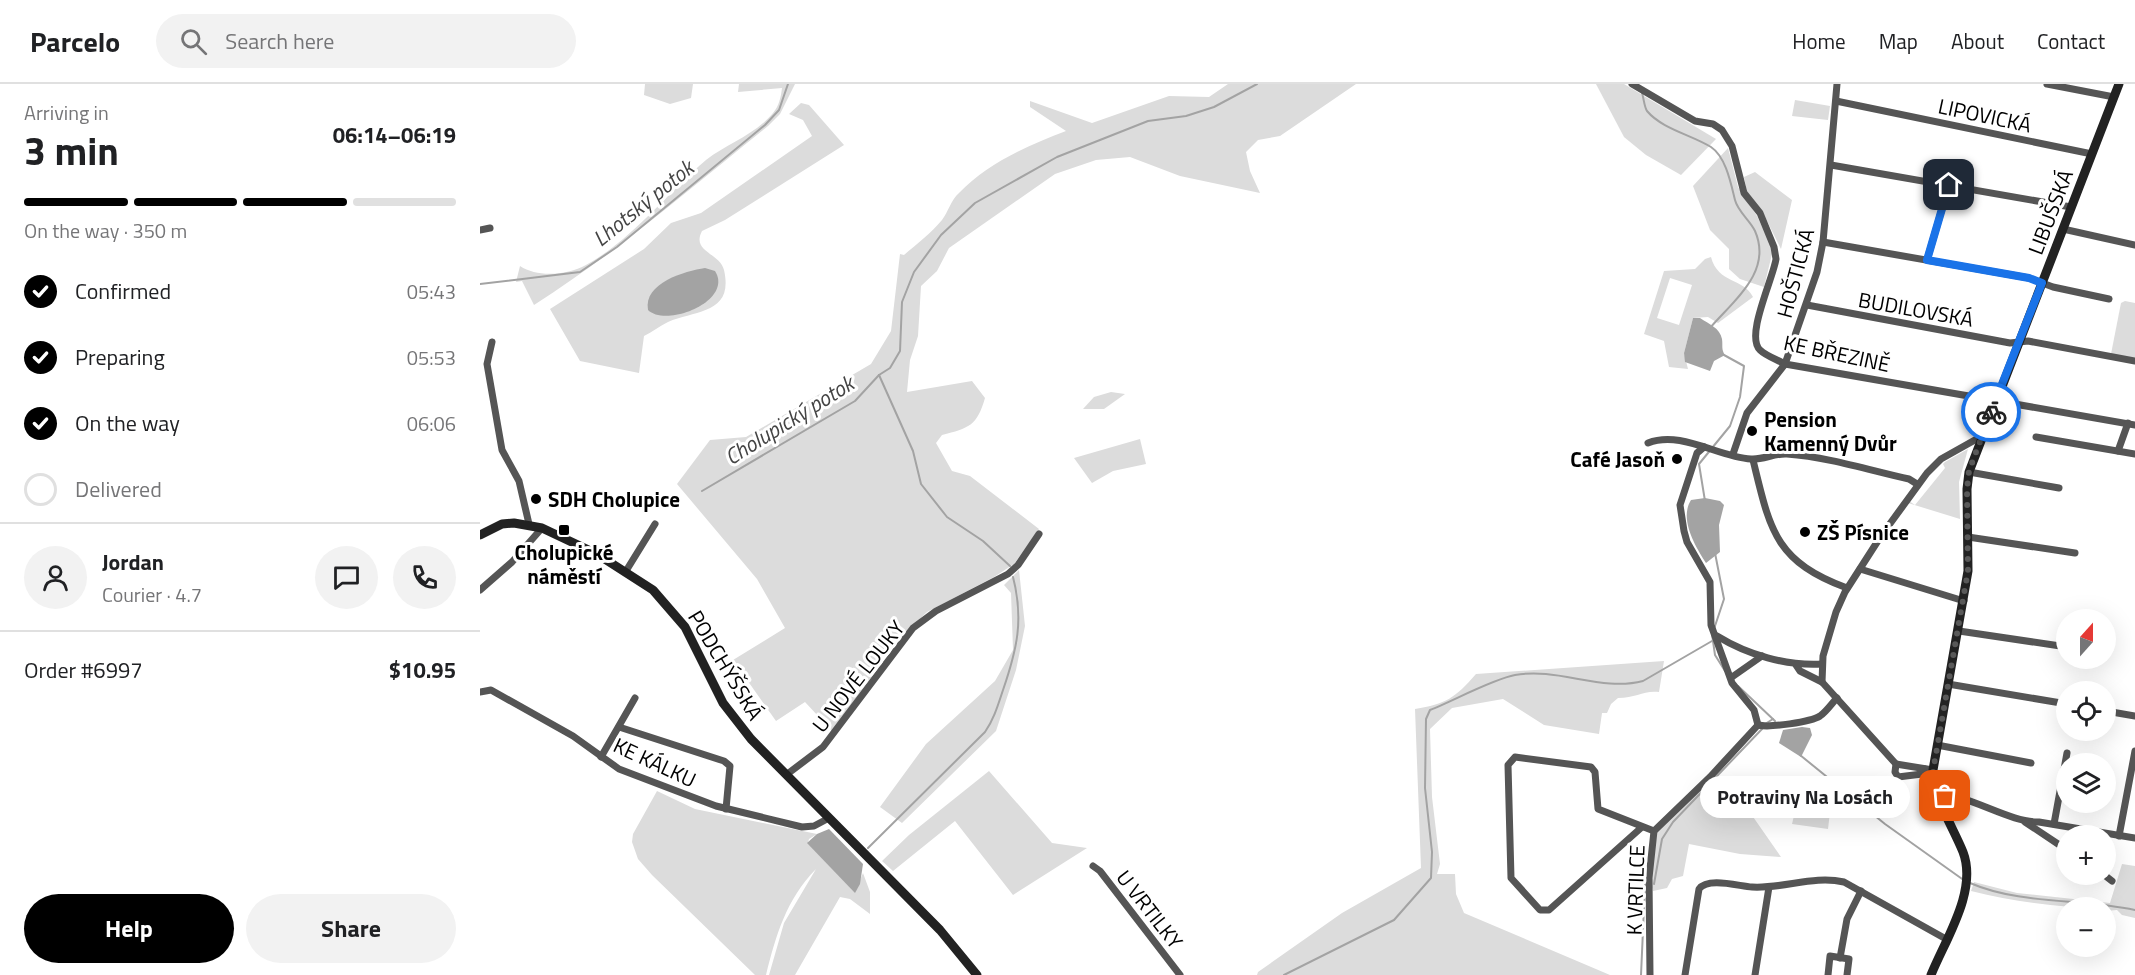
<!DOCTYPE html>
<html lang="en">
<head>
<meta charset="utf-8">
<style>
	body { margin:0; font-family:"Titillium Web",sans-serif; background:#f2f2f2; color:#202124; height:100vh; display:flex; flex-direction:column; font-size:22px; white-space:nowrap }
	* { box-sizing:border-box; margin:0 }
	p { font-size:20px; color:#757577 }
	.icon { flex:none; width:33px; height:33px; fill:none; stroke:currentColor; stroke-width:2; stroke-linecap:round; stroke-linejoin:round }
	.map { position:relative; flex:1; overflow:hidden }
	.side { display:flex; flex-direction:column; background:#fff; width:480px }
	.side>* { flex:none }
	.needle { width:39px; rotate:21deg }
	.fabs { position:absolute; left:1576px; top:525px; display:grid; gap:12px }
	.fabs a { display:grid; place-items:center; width:60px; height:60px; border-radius:50%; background:#fff; box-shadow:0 6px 24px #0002; font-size:30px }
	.pin { position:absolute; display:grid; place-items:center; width:51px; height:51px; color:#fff; margin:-26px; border-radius:12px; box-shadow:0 3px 9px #0006 }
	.courier { position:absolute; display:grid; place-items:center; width:60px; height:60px; margin:-30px; border:4px solid #1a73e8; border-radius:50%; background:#fff; color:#222; box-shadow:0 2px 8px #0007 }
	.bubble { position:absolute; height:42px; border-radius:21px; background:#fff; box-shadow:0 6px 24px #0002; font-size:20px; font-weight:700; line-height:42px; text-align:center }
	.head em { font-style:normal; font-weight:700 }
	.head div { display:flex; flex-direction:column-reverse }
	.head { display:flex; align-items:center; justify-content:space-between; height:102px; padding:0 24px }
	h1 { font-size:39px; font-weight:700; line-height:45px }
	.bar { display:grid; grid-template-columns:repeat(4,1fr); gap:9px 6px; align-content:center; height:72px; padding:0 24px }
	.bar i { height:8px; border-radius:4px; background:#e0e0e0 }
	.bar .current { background:#000 }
	.bar p { grid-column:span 4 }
	.line { display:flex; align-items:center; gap:15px; padding:0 24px; border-top:2px solid #e0e0e0 }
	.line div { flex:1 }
	.round { display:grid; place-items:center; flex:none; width:63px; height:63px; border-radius:32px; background:#f2f2f2 }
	ol { padding:0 24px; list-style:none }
	li { display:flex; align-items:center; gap:18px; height:66px }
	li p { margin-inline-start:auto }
	li .icon { padding:6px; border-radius:50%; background:#000; color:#fff; stroke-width:4 }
	li:last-child { color:#757577 }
	li i { width:33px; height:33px; border:3px solid #e0e0e0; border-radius:50% }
	.primary-button { display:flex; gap:12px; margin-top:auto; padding:12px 24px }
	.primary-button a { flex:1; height:69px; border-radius:36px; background:#000; color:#fff; font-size:24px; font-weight:700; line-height:69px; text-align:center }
	.primary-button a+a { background:#f2f2f2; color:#202124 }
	header { display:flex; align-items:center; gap:36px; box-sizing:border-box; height:84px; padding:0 30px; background:#fff; border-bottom:2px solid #e0e0e0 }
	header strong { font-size:28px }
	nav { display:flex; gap:33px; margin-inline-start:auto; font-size:21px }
	.search { width:420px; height:54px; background:#f2f2f2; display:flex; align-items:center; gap:15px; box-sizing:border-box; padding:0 21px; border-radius:33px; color:#757577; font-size:22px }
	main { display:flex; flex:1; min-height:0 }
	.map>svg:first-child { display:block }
	.green { fill:#dcdcdc; fill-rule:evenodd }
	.water { fill:#a3a3a3 }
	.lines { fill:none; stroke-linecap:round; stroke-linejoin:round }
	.stream { stroke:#a3a3a3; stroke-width:2 }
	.street { stroke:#555; stroke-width:7 }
	.secondary { stroke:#222; stroke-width:9 }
	.done { stroke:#595959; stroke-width:6; stroke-dasharray:0 10.8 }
	.route { stroke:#1a73e8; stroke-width:8 }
	.poi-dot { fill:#000; stroke:#fff; stroke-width:2 }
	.labels { text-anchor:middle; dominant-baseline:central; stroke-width:6; stroke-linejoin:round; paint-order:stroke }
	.street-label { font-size:21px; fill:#000; stroke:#fff }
	.poi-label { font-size:21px; font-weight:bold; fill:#000; stroke:#fff; text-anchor:start }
	.water-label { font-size:22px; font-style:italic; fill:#444; stroke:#fff }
</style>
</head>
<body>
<header>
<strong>Parcelo</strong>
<div class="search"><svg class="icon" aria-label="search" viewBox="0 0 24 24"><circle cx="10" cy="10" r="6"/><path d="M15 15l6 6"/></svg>Search here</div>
<nav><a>Home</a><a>Map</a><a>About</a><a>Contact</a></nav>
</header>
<main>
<section class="side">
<div class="head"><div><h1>3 min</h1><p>Arriving in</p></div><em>06:14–06:19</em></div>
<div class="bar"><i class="current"></i><i class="current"></i><i class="current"></i><i></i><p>On the way · 350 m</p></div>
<ol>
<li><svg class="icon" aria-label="check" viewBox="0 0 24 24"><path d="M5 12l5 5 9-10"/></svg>Confirmed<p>05:43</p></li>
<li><svg class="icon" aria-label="check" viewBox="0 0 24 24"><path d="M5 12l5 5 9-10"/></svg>Preparing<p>05:53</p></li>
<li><svg class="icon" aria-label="check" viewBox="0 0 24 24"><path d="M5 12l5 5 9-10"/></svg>On the way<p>06:06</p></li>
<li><i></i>Delivered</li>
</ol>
<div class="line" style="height:108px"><a class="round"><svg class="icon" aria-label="person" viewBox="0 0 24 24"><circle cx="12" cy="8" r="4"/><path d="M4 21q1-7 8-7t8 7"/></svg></a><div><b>Jordan</b><p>Courier · 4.7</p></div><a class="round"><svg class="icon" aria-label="chat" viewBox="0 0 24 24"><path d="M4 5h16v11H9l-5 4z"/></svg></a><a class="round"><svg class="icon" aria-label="phone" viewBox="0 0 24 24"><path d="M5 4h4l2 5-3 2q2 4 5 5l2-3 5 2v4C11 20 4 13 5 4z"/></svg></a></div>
<div class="line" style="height:78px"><div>Order #6997</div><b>$10.95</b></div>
<div class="primary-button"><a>Help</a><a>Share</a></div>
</section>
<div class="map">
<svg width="1655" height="891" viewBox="0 0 1655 891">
	<rect width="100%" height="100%" fill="#fff"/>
	<g class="green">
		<polygon points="165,0 213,0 211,14 190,20 164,11"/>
		<path d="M259,0H315L300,30L288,42C211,104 137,168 54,221L42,197L36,198L40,182C58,194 87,191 106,181C153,155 186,110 226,76C248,59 275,51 293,29C299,22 301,13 302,4L258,8Z"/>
		<path d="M748,0H876L800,52L778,56L766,68L770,87L780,109L700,92L650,73L616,76L575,90L469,164L457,187L441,202L438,252L430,276L427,308L492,297L505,314C497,342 489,344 462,351L456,359L472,387L490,392L559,445L534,480L514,493L447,528L400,573V581L352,647L325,618L296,637L253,576L305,544L277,495L197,400L230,356L266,353L391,280L411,247L420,170L424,171C437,160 451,149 462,136C468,128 471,116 479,109C508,79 549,61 586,47L550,23V17L612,39L689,12L729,13Z"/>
		<polygon points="1116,0 1144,0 1236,55 1201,91 1166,71 1144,53"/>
		<polygon points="1315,16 1350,22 1348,36 1312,32"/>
		<path d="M321,19L329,21L364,61L245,136L222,147C211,168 240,169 244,186C254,230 216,226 188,238C180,242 172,248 164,252L159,289L100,277L70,225L164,165L191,139L221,129L332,52L323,36L309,30Z"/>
		<polygon points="1248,64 1258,103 1277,132 1293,166 1284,203 1260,195 1249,185 1249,165 1230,146 1213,102"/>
		<polygon points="1275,88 1312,116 1301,165 1283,129 1267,108 1264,93"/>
		<path d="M1231,173C1238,200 1264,194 1273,213L1238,239L1228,233L1213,234L1204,269L1208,285L1189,283L1184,257L1164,250L1184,187L1215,185L1225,175ZM1190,194L1212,201L1199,241L1177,234Z"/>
		<polygon points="1645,217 1655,219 1655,274 1631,270 1641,219"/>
		<polygon points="631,308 645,310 624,325 603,325 614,313"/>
		<polygon points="660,355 666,380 633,387 612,399 594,374"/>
		<polygon points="1488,365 1479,398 1480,435 1428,419 1429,417 1435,421 1465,384 1463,380 1465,378"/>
		<polygon points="539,486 545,542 536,586 516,647 422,739 400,723 446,660 515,597 533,566 531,509 524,501"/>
		<path d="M1184,577L1179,608C1164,606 1156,614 1138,614L1131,620L1127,629H1122L1119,650L1064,641L1023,615L972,624L950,645L952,713L960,780L957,790H975L976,810L984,829L1130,891H777L778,888L862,829L941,784L935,625C966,620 975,614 996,590Z"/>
		<polygon points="509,687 572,759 607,764 533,811 475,737 413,787 402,777 429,751"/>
		<polygon points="1230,697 1235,704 1236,699 1262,717 1301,773 1260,770 1209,760 1203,792 1192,795 1187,804 1173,807 1170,796 1177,747"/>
		<path d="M177,707L215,725L337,750L329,755L328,759L375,808L383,789L390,808V830L370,815L360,813L315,891H289L304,839L336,785C306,816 296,851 286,891H275L172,791L158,775L152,758L153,750Z"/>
		<polygon points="1316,723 1350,728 1348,745 1312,740"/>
		<path d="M1642,780L1655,782V834L1642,831L1637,826L1626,827V824C1580,824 1536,818 1491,807L1494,798L1537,809L1630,819Z"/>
	</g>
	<g class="water">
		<path d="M225,184L235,187C254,217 186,244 168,226C163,199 205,187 225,184Z"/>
		<path d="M1213,234H1220C1229,240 1240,244 1242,255C1243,262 1241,265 1245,271L1234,277L1230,287L1205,278L1204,269Z"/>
		<path d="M1225,414L1240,417L1244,421L1239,441L1240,468L1226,479C1215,462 1199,435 1211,416Z"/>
		<polygon points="1322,643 1330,644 1332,651 1321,673 1299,659 1303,646"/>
		<polygon points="349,745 383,780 380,800 375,809 327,759 337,750"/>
	</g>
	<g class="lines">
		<g class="stream">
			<path d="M1162,9C1164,15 1164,22 1167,27C1182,45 1212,51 1231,63C1246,73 1251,100 1255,116C1258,128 1270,136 1275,147C1293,188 1253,217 1230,244"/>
			<polyline points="0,200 100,188 137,163 285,41 299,26 308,0"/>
			<polyline points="399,291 433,367 441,400 467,433 503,457 530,482"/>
			<polyline points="222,407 375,317 399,291 410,284 420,267 422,218 434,188 461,151 495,119 577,73 668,37 706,32 734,23 777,0"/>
			<polyline points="1225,417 1219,380 1250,342 1260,313 1264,282 1244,271"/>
			<polyline points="1234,545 1244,515 1235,469"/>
			<polyline points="1232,550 1235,571 1245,587"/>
			<polyline points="1258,602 1295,637"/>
			<polyline points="1285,640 1293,635"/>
			<polyline points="1320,671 1405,740 1485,797"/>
			<path d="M388,764L505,648C514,635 518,621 523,606C537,565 544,536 533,493"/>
			<path d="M1490,799C1541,821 1601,814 1655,826"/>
			<polyline points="1174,800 1182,755 1193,738 1282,645"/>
			<path d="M804,891L914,836L951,794L952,768L945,704L946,635L950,626C973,617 1013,595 1035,591C1078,583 1121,608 1163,597L1232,557"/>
			<polyline points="1161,891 1165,801"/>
		</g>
		<g class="street">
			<path d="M1152,0L1215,37L1233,40L1242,46L1252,62L1264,109L1280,129L1294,163L1296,175C1293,195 1265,252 1280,266C1286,272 1298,276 1305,280L1655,341"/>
			<polyline points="1567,0 1634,13"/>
			<polyline points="1356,17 1612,70"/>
			<polyline points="1351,81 1591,123"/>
			<polyline points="1583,145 1655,161"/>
			<polyline points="0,146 10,144"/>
			<polyline points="1343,158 1549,194 1573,203 1629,215"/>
			<polyline points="1447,176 1469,101"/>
			<polyline points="1327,221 1530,259 1548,257 1655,277"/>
			<polyline points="12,258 7,280 22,366 39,397 49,440"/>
			<polyline points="1556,353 1655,370"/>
			<path d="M1168,359C1201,346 1238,373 1271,375C1283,376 1295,369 1307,370C1348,373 1389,386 1429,395L1437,400"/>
			<polyline points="1224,363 1217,369 1200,421 1204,447 1207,458 1230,498 1231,541 1252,599 1274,626 1278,641"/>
			<polyline points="1638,367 1648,339"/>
			<polyline points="1253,370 1267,329 1305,280 1337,188 1343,158 1357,0"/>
			<path d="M1273,376C1290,445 1294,477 1367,504"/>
			<polyline points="1489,388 1579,404"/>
			<polyline points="1488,453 1595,469"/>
			<polyline points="1380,485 1484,517"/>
			<polyline points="146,487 175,440"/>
			<polyline points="0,506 32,478 62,444"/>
			<polyline points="1479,547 1587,563"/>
			<path d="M1237,552C1268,571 1306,582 1342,580"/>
			<polyline points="1316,581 1320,587 1342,598"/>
			<polyline points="1252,593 1282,572"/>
			<polyline points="1468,600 1587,620"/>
			<polyline points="0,608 11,606 93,652 139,685 236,722 322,743 334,742 349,734"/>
			<polyline points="1626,627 1655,632"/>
			<path d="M1278,641C1289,644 1331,638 1340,632C1347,627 1352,619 1357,614"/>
			<polyline points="139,643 244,677 250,682 246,725"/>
			<polyline points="1457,661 1551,679"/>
			<polyline points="121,673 155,614"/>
			<polyline points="1416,680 1415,688 1418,693 1442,690 1445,685"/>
			<polyline points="1453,686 1416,680 1342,598 1343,572 1356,528 1365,508 1401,452 1447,389 1461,375 1502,352"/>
			<polyline points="306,691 343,663 433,544 456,527 528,490 538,481 559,450"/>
			<path d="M1457,712C1482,706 1528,739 1559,738L1655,754"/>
			<polyline points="1545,738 1587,766"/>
			<polyline points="1574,740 1587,669"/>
			<polyline points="1162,743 1069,826 1060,826 1031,794 1028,681 1035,673 1111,683 1115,688 1118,725 1174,747"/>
			<polyline points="1639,752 1655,667"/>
			<polyline points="613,782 620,787 700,891"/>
			<polyline points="1623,790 1632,797"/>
			<polyline points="1360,874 1367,835 1381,807"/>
			<polyline points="1170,891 1169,794 1174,747 1230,693 1278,641"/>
			<path d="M1205,891L1219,805C1228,793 1258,802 1272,803C1304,805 1333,791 1364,798L1466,855"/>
			<polyline points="1275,891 1289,803"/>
			<polyline points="1348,891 1350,872 1369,875 1367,891"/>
		</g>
		<g class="secondary">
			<polyline points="0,451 22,440 34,439 62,444 117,470 173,506 205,543 243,619 271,655 460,846 497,891"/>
			<path d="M1451,891C1465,856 1498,807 1483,768C1472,741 1455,717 1453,686L1488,487L1487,405L1489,388L1639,0"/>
		</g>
	</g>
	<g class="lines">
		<polyline class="done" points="1465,712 1457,712 1453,687 1488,487 1487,405 1489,387 1511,328"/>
		<polyline class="route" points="1469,101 1447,176 1549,194 1562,199 1511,328"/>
	</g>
	<g class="poi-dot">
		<circle cx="1272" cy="347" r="6"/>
		<circle cx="1197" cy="375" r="6"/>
		<circle cx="56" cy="415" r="6"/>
		<rect x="78" y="440" width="12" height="12" rx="3"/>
		<circle cx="1325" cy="448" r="6"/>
	</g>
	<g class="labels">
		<g class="street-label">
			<text transform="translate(1505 31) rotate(12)">LIPOVICKÁ</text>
			<text transform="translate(1570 128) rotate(-69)">LIBUŠSKÁ</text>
			<text transform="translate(1315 189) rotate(-75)">HOŠTICKÁ</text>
			<text transform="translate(1436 225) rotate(10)">BUDILOVSKÁ</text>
			<text transform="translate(1357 269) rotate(12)">KE BŘEZINĚ</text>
			<text transform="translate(246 581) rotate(59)">PODCHÝŠSKÁ</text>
			<text transform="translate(378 592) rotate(-52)">U NOVÉ LOUKY</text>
			<text transform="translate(175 678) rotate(25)">KE KÁLKU</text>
			<text transform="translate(1155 806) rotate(-88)">K VRTILCE</text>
			<text transform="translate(670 825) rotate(52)">U VRTILKY</text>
		</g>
		<g class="poi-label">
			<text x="1284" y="335">Pension<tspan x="1284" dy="24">Kamenný Dvůr</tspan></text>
			<text x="1185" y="375" text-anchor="end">Café Jasoň</text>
			<text x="68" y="415">SDH Cholupice</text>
			<text x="1337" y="448">ZŠ Písnice</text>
			<text x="84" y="468" text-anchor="middle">Cholupické<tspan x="84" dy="24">náměstí</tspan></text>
		</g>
		<g class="water-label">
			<text transform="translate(163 119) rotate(-39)">Lhotský potok</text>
			<text transform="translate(309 336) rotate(-32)">Cholupický potok</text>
		</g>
	</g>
</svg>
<div class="fabs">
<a><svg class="needle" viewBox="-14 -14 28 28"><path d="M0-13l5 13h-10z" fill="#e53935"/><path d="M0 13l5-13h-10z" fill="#757577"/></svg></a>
<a><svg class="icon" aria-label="locate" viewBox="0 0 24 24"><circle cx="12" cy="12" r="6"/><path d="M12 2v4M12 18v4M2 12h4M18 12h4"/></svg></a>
<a><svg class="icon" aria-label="layers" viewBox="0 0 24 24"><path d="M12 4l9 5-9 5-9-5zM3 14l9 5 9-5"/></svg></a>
<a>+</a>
<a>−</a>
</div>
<div class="pin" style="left:1465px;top:712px;background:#ea580c"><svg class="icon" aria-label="bag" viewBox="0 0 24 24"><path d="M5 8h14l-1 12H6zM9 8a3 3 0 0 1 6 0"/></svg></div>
<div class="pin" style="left:1469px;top:101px;background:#1f2937"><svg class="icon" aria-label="home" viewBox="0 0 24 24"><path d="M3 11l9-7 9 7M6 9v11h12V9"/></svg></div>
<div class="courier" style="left:1511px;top:328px"><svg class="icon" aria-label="bike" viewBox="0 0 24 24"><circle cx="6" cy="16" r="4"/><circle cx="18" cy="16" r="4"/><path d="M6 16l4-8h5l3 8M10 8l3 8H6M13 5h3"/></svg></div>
<div class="bubble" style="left:1220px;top:692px;width:210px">Potraviny Na Losách</div>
</div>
</main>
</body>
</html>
